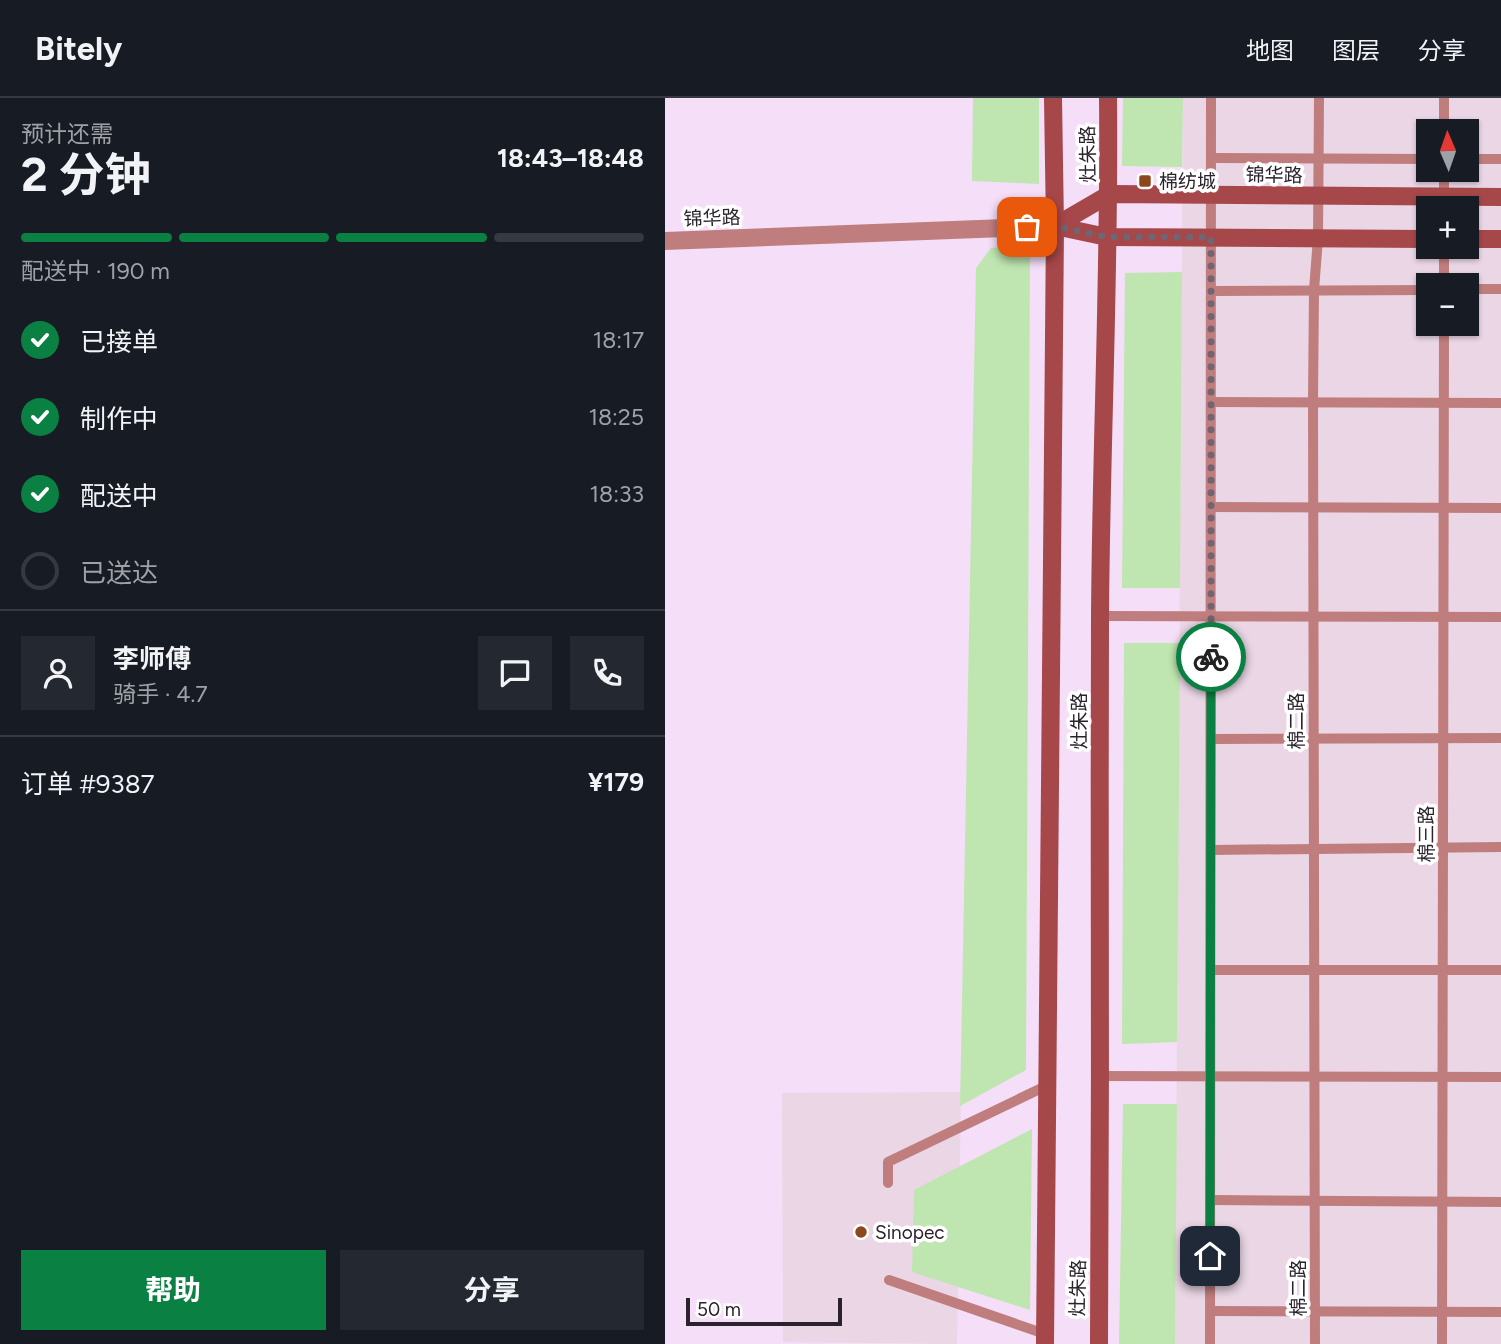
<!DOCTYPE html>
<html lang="zh">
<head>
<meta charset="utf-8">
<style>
	body { margin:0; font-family:Figtree,"Noto Sans SC",sans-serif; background:#242831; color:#f1f3f6; height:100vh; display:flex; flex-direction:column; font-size:26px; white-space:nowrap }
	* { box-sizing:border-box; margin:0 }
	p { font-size:23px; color:#9ea1a6 }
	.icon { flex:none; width:38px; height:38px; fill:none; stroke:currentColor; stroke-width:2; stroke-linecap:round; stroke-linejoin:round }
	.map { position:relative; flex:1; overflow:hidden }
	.panel { display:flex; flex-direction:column; background:#171b24; width:665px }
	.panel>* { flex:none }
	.needle { width:46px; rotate:358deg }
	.controls { position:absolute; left:751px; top:21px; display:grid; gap:14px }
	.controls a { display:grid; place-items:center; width:63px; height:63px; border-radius:0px; background:#171b24; box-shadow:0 2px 5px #0004; font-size:35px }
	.scale { position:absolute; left:21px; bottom:18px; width:156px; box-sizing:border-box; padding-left:7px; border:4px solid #2a222c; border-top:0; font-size:19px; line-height:24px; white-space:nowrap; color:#2a222c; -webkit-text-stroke:5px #fff; paint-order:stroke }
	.pin { position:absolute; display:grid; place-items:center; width:60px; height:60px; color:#fff; margin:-30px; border-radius:14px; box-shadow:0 4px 10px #0006 }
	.courier { position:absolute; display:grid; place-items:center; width:70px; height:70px; margin:-35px; border:5px solid #0b8043; border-radius:50%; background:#fff; color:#222; box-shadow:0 2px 9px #0007 }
	.overview em { font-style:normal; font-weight:700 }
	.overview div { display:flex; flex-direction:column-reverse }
	.overview { display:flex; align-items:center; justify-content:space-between; height:119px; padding:0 21px }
	h1 { font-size:46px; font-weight:700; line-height:52px }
	.bar { display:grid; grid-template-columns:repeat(4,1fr); gap:10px 7px; align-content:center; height:84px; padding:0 21px }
	.bar i { height:9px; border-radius:5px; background:#363941 }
	.bar .active { background:#0b8043 }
	.bar p { grid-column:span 4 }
	.line { display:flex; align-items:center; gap:18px; padding:0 21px; border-top:2px solid #363941 }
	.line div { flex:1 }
	.round { display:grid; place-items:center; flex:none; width:74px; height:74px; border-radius:0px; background:#242831 }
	ol { padding:0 21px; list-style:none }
	li { display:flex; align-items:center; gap:21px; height:77px }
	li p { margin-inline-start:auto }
	li .icon { padding:7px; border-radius:50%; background:#0b8043; color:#fff; stroke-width:4 }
	li:last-child { color:#9ea1a6 }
	li i { width:38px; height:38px; border:4px solid #363941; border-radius:50% }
	.cta { display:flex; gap:14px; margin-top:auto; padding:14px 21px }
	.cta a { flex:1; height:80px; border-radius:0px; background:#0b8043; color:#fff; font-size:28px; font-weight:700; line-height:80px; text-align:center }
	.cta a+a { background:#242831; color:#f1f3f6 }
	header { display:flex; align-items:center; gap:42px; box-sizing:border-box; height:98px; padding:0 35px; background:#171b24; border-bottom:2px solid #363941 }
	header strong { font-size:33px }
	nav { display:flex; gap:38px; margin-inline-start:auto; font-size:24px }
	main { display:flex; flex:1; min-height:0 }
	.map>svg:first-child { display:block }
	.commercial { fill:#ead6e5; fill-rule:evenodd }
	.green { fill:#bfe6b0 }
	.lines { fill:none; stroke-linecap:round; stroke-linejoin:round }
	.lane { stroke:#c07d7d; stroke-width:10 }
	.street { stroke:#c07d7d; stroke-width:18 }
	.secondary { stroke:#a6474a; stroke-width:18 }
	.done { stroke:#716473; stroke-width:7; stroke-dasharray:0 12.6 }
	.route { stroke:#0b8043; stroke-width:9 }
	.poi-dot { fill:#8c481c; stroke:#fff; stroke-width:2.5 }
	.labels { text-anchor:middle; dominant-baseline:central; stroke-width:7; stroke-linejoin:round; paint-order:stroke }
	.street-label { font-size:19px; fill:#2a222c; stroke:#fff }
	.poi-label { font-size:19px; fill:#2a222c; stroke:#fff; text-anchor:start }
</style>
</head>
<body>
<header>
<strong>Bitely</strong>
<nav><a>地图</a><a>图层</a><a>分享</a></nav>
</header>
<main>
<section class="panel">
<div class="overview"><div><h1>2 分钟</h1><p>预计还需</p></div><em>18:43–18:48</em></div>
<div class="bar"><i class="active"></i><i class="active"></i><i class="active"></i><i></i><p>配送中 · 190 m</p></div>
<ol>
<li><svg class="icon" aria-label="check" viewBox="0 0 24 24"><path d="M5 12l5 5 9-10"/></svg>已接单<p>18:17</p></li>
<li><svg class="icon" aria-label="check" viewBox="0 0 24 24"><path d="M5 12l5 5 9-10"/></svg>制作中<p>18:25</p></li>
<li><svg class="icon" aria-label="check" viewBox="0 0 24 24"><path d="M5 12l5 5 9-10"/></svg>配送中<p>18:33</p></li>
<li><i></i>已送达</li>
</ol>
<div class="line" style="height:126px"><a class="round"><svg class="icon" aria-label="person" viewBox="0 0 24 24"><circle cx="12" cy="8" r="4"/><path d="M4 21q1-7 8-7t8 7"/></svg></a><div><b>李师傅</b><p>骑手 · 4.7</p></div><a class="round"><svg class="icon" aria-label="chat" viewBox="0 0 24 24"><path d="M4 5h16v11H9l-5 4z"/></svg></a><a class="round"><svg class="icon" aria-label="phone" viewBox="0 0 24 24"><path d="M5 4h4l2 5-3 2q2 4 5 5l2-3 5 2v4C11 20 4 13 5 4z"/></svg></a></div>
<div class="line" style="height:91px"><div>订单 #9387</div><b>¥179</b></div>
<div class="cta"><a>帮助</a><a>分享</a></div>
</section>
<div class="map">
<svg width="836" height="1246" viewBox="0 0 836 1246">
	<rect width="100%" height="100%" fill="#f4def8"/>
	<g class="commercial">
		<path d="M518,0H836V1246H510ZM763,33H802V72H763ZM763,110H802V149H763ZM763,187H802V226H763Z"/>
		<polygon points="296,994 292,1246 118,1244 117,995"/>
	</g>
	<g class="green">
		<polygon points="308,0 374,0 374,86 307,83"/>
		<polygon points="458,0 518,0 517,69 457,68"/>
		<polygon points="365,146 361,972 295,1008 311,170 326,150"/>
		<polygon points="517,174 515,490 457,490 460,175"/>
		<polygon points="459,545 515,545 512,944 457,946"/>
		<polygon points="458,1006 512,1006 510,1246 454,1246"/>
		<polygon points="367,1031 365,1212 247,1174 249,1092"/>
	</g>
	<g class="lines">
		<g class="lane">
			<polyline points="779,33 779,0"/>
			<polyline points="546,60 763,61"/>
			<polyline points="802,61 836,61"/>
			<polyline points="779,110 779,72"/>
			<polyline points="779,187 779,149"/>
			<polyline points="802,191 836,191"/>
			<polyline points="546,193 763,192"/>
			<polyline points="546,304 836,305"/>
			<polyline points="546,409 836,410"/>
			<polyline points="435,518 836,519"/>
			<polyline points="546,641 836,640"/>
			<polyline points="546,752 836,749"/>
			<polyline points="546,872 836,872"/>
			<polyline points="436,978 836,979"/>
			<polyline points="223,1085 223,1064 383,987"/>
			<polyline points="546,1102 836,1104"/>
			<polyline points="224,1182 380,1236"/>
			<polyline points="546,1213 836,1214"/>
			<polyline points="545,1246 546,0"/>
			<polyline points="650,1246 648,303 649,192 653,140 654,0"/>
			<polyline points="777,1246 779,226"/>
		</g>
		<polyline class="street" points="0,143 390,128"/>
		<g class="secondary">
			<polyline points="390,128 445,96 836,99"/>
			<polyline points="390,128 442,139 763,141"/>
			<polyline points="802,141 836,141"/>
			<polyline points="380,1246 390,128 388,0"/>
			<path d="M434,1246C436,1004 434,762 435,520C436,346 445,173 443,0"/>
		</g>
	</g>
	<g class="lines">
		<polyline class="done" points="362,129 390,128 442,139 546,139 546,559"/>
		<polyline class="route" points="545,1158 546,559"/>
	</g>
	<g class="poi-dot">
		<rect x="473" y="76" width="14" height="14" rx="3.5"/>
		<circle cx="196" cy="1134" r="7"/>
	</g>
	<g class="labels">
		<g class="street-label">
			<text transform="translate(423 56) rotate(-91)">灶朱路</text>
			<text transform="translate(609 77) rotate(1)">锦华路</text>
			<text transform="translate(47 120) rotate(-2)">锦华路</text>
			<text transform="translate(414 623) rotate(-90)">灶朱路</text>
			<text transform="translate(631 623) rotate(-90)">棉二路</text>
			<text transform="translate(761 736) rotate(-90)">棉三路</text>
			<text transform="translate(413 1190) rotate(-89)">灶朱路</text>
			<text transform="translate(633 1190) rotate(-90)">棉二路</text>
		</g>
		<g class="poi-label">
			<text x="494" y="83">棉纺城</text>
			<text x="210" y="1134">Sinopec</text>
		</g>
	</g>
</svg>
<div class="controls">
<a><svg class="needle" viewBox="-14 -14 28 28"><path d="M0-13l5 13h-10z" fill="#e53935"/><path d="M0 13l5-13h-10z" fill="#9ea1a6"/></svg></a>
<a>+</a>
<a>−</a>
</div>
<div class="scale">50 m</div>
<div class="pin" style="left:362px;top:129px;background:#ea580c"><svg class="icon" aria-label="bag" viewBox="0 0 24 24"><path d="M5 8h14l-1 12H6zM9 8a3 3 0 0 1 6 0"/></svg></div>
<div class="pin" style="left:545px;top:1158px;background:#1f2937"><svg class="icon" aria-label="home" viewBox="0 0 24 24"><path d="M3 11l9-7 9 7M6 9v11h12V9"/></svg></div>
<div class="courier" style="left:546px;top:559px"><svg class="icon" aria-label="bike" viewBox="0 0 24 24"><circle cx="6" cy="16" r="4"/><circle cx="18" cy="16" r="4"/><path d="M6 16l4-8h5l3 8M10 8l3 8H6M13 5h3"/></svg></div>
</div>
</main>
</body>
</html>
